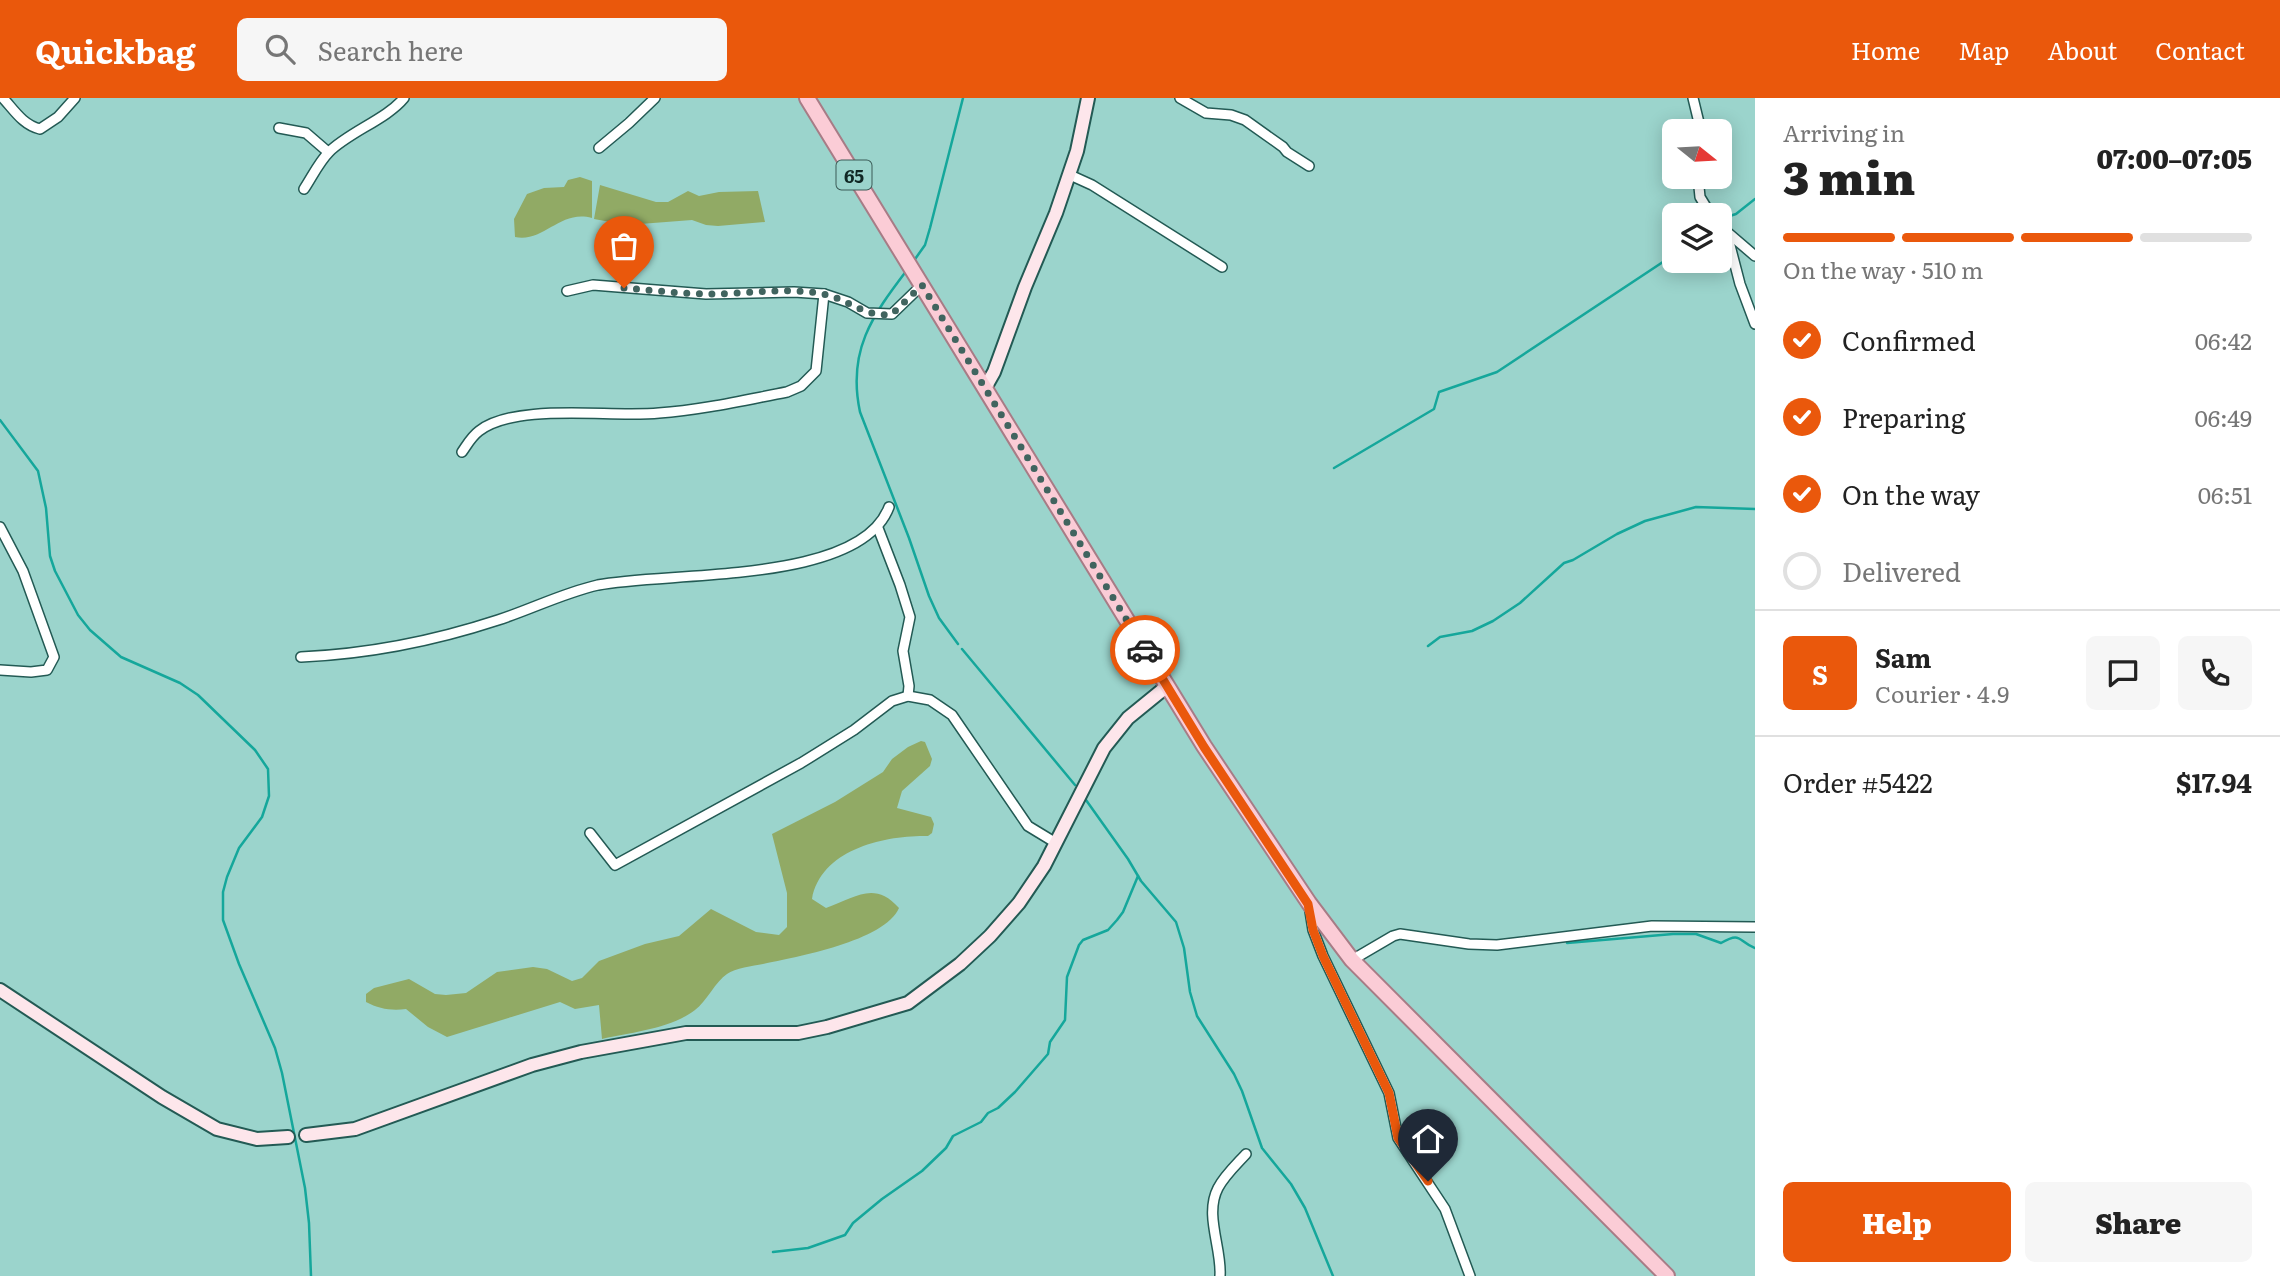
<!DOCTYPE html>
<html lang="en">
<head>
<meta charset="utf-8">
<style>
	body { margin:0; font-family:Literata,serif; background:#f6f6f6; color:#222; height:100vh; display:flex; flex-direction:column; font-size:26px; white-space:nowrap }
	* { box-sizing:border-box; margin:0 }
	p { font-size:23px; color:#767676 }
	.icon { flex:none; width:38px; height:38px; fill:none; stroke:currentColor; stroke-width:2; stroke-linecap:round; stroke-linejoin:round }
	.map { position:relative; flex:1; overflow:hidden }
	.side { display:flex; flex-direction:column; background:#fff; width:525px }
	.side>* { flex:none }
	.needle { width:46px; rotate:108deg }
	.buttons { position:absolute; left:1662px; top:21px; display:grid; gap:14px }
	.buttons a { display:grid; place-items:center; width:70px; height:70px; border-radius:10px; background:#fff; box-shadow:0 4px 18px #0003; font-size:35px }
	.pin { position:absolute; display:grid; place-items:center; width:60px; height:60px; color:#fff; margin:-72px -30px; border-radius:50% 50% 50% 0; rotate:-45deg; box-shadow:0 0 7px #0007 }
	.pin .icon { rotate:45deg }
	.courier { position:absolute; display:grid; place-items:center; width:70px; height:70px; margin:-35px; border:5px solid #ea580c; border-radius:50%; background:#fff; color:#222; box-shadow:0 2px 9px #0007 }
	.summary em { font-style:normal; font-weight:800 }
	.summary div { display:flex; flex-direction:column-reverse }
	.summary { display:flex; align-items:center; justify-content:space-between; height:119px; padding:0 28px }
	h1 { font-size:46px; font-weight:800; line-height:52px }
	.bar { display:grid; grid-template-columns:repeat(4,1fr); gap:10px 7px; align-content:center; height:84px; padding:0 28px }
	.bar i { height:9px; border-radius:5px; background:#e0e0e0 }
	.bar .current { background:#ea580c }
	.bar p { grid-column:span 4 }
	.line { display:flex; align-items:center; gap:18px; padding:0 28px; border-top:2px solid #e0e0e0 }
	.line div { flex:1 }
	.round { display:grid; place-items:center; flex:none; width:74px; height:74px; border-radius:10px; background:#f6f6f6 }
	ol { padding:0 28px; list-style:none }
	li { display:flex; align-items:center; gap:21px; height:77px }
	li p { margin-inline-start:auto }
	li .icon { padding:7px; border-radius:50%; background:#ea580c; color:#fff; stroke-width:4 }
	li:last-child { color:#767676 }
	li i { width:38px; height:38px; border:4px solid #e0e0e0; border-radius:50% }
	.primary-button { display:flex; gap:14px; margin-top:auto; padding:14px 28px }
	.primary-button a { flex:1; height:80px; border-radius:10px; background:#ea580c; color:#fff; font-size:28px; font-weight:800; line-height:80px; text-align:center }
	.primary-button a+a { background:#f6f6f6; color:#222 }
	header { display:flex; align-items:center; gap:42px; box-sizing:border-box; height:98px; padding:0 35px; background:#ea580c; color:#fff }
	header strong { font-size:33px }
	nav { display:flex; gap:38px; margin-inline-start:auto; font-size:24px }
	.search { width:490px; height:63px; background:#f6f6f6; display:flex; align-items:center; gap:18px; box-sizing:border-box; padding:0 24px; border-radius:10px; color:#767676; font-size:26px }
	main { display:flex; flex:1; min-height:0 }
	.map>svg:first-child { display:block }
	.green { fill:#91aa65 }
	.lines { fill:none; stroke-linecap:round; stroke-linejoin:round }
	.stream { stroke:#15a79b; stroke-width:2.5 }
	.street-casing { stroke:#235a54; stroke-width:12 }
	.secondary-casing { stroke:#235a54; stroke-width:16 }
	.primary-casing { stroke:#a77c86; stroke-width:18 }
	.street { stroke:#fff; stroke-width:9 }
	.secondary { stroke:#fde6eb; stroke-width:12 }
	.primary { stroke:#fbccd6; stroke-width:14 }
	.done { stroke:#41645f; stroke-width:7; stroke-dasharray:0 12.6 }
	.route { stroke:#ea580c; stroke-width:9 }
	.labels { text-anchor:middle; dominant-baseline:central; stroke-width:7; stroke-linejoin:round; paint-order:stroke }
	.shield { fill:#9bd4cc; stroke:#3a5b56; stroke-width:2 }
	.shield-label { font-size:18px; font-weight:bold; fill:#102724 }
</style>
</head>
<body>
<header>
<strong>Quickbag</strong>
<div class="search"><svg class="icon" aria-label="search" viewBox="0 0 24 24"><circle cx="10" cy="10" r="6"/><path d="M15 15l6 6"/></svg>Search here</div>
<nav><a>Home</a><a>Map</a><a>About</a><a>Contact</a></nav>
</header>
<main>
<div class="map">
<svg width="1755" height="1178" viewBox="0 0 1755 1178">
	<rect width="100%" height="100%" fill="#9bd4cc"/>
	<g class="green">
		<path d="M580,79L592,83V120C560,111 544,145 515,139L514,121L527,96L544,90L564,89L568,82Z"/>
		<polygon points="600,87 656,104 668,104 688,93 699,98 719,94 758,93 765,124 718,128 706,127 692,122 627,127 594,121"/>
		<path d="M921,643L925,644L932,661L930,668L902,693L897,710L931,719L934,726L932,735L928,738C885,737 821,751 812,801L826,810C855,800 874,782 899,810C885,843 796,859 763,866C753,868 735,870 727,876C716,883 706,904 695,912C670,931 632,934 602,941L599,907L575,911L560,904L447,939L428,929L406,911C392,913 379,911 366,904V896L374,890L409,881L435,896L446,897L466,895L497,874L533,869L547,871L572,883L582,880L599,863L645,846L679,838L711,811L756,834L779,837L787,829V795L772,736L835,704L883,674L892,661L908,649Z"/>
	</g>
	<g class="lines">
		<g class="stream">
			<polyline points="1720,121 1736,116 1755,101"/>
			<polyline points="913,164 925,147 930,130 963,0"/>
			<path d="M907,172C872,218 847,253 860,314L909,440L929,498L939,520L958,546"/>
			<polyline points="0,322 38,373 46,410 50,458 55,473 78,517 90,532 121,559 180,585 198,597 255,652 268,671 269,698 262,719 239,750 227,779 223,794 223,822 239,866 275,950 282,975 305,1090 309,1125 311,1178"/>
			<polyline points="1334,370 1434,311 1439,294 1497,274 1675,156"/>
			<polyline points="1428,548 1440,539 1472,533 1493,523 1520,505 1564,465 1573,462 1617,436 1645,423 1696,409 1755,411"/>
			<polyline points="962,551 1075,687"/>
			<polyline points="1086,702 1128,761 1141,783 1176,824 1184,850 1190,894 1197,918 1234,976 1242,993 1262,1050 1291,1086 1305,1110 1333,1178"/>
			<path d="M1567,845L1673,836H1696L1721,845C1742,833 1737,843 1755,850"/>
			<polyline points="773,1154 808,1150 845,1137 853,1125 882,1101 922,1073 946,1050 953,1038 981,1024 988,1015 998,1010 1015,994 1048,956 1050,944 1065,922 1067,879 1079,847 1083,842 1108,832 1117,822 1123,814 1138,778"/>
		</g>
		<defs>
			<g id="street">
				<path d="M3,0C14,12 23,27 40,31L58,19L75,0"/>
				<polyline points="1180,0 1206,15 1231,17 1245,22 1283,49 1287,54 1309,68"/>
				<polyline points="1693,0 1701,33"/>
				<polyline points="279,30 306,35 328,54"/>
				<polyline points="599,50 629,25 655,0"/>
				<polyline points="1070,77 1092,87 1222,169"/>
				<polyline points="1698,79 1700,99 1711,117"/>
				<path d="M304,91C312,79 319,64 329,54C349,34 387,21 404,0"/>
				<polyline points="1720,128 1755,158"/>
				<polyline points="1727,136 1740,186 1755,226"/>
				<polyline points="567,193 593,187 706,196 794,194 824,196 848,204 867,215 892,216 922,187"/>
				<path d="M462,354C467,347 471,339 479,333C517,304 611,320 659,315C702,312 745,302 787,294L801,288L816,273L824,196"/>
				<polyline points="0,429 23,473 54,559 47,572 31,574 0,572"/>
				<polyline points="878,430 900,487 910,519 903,553 909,588 908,598"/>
				<path d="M301,559C368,556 434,543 498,522C532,511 563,495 598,487C667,473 860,487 889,409"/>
				<polyline points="590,735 615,767 801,665 854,632 892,603 908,598 930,602 952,617 1028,728 1056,745"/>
				<polyline points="1309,807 1313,832 1323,858 1389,995 1398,1040 1445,1111 1470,1178"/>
				<polyline points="1352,862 1393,838 1400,836 1469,846 1497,847 1652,828 1755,829"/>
				<path d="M1220,1178C1222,1150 1204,1117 1218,1090C1225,1077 1236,1067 1246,1056"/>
			</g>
			<g id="secondary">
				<polyline points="985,290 994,274 1025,189 1056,115 1077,53 1088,0"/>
				<polyline points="0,892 162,999 217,1031 257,1041 288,1039"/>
				<polyline points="306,1037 355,1031 532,967 581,954 686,935 798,935 827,929 908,905 960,866 990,838 1019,805 1044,768 1104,650 1128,620 1166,589"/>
			</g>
			<polyline id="primary" points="807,0 1204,648 1309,805 1352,862 1667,1178"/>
		</defs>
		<use href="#street" class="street-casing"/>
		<use href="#secondary" class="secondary-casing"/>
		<use href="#primary" class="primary-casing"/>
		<use href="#street" class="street"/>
		<use href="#secondary" class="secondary"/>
		<use href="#primary" class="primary"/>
	</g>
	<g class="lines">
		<path class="done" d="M624,190C652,192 681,196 709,196C747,196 790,188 827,197C849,202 868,221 892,216L922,187L1145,552"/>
		<polyline class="route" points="1145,552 1204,649 1308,806 1313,832 1323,858 1389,995 1398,1040 1428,1083"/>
	</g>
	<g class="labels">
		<rect class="shield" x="836.5" y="62.5" width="35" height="29" rx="5"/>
		<g class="shield-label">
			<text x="854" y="77">65</text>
		</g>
	</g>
</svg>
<div class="buttons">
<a><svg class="needle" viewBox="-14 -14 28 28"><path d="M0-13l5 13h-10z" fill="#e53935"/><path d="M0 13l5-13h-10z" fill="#767676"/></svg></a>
<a><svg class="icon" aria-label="layers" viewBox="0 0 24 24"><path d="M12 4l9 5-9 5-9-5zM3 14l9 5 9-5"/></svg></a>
</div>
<div class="pin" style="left:624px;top:190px;background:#ea580c"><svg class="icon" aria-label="bag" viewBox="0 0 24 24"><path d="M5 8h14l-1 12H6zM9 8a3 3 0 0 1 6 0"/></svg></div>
<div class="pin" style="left:1428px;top:1083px;background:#1f2937"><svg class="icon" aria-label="home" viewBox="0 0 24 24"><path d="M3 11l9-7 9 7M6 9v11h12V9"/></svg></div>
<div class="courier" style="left:1145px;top:552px"><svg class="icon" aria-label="car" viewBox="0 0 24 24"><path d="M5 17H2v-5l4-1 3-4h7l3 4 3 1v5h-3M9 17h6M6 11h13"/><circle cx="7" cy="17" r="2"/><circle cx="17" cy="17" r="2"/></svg></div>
</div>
<section class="side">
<div class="summary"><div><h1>3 min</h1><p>Arriving in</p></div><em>07:00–07:05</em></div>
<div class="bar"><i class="current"></i><i class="current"></i><i class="current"></i><i></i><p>On the way · 510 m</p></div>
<ol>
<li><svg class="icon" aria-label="check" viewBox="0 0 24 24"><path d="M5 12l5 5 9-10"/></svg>Confirmed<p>06:42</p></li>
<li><svg class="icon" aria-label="check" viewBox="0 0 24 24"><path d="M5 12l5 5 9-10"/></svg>Preparing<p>06:49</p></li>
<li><svg class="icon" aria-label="check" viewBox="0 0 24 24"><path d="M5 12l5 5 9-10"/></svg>On the way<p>06:51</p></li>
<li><i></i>Delivered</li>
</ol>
<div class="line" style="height:126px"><b class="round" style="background:#ea580c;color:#fff">S</b><div><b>Sam</b><p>Courier · 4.9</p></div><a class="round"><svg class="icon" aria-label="chat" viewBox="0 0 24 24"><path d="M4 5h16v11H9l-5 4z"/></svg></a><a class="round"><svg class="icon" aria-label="phone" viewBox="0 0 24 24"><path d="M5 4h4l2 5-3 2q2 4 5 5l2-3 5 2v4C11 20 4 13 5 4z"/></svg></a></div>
<div class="line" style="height:91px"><div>Order #5422</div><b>$17.94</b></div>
<div class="primary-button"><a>Help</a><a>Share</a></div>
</section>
</main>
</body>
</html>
